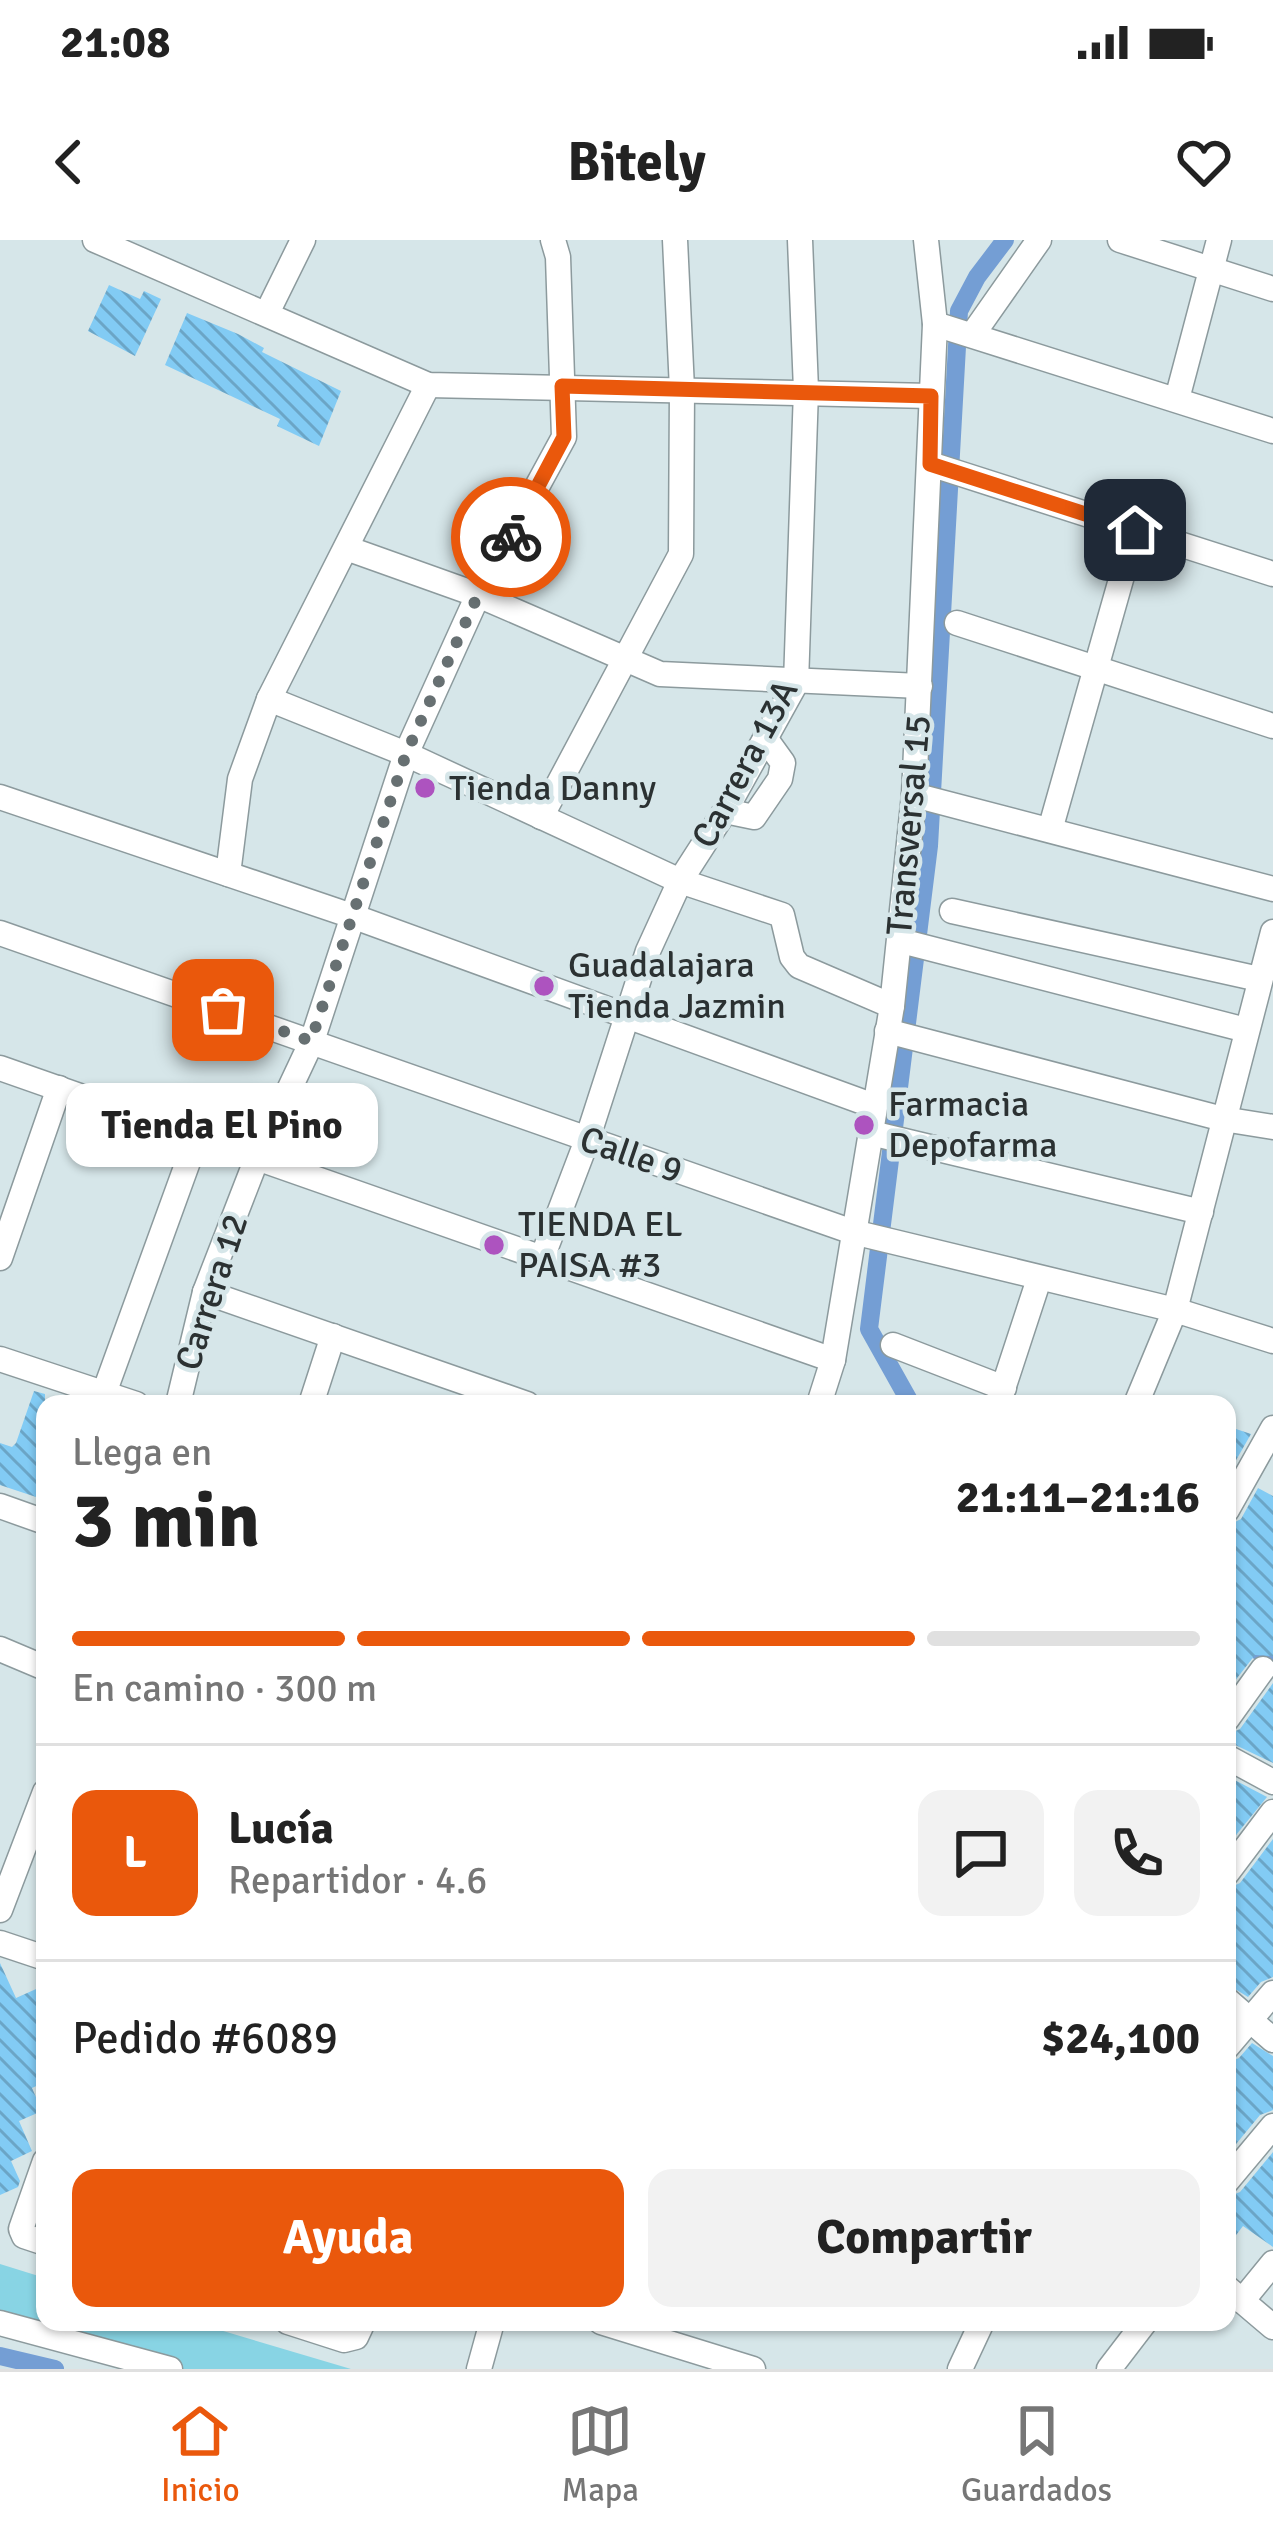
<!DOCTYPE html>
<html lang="es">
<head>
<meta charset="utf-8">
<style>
	body { margin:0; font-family:Signika,sans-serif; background:#f2f2f2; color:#222; height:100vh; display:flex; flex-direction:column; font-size:45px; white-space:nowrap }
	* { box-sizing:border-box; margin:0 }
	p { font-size:39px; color:#767676 }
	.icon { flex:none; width:66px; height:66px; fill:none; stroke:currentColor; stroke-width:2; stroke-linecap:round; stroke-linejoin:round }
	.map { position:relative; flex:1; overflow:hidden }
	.drawer { position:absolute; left:36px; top:1155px; width:1200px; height:936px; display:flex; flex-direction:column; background:#fff; border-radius:24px; box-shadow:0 3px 9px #0004 }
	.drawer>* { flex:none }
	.pin { position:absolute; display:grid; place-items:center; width:102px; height:102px; color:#fff; margin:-51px; border-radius:24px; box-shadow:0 6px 18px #0006 }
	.courier { position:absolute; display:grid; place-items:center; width:120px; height:120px; margin:-60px; border:9px solid #ea580c; border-radius:50%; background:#fff; color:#222; box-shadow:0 3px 15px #0007 }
	.bubble { position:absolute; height:84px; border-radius:24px; background:#fff; box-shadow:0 3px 9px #0004; font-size:39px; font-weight:800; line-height:84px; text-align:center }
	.summary em { font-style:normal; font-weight:800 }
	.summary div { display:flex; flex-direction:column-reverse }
	.summary { display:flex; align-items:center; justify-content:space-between; height:204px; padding:0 36px }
	h1 { font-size:78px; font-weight:800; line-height:90px }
	.bar { display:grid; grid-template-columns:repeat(4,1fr); gap:18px 12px; align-content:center; height:144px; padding:0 36px }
	.bar i { height:15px; border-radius:9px; background:#e0e0e0 }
	.bar .current { background:#ea580c }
	.bar p { grid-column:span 4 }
	.line { display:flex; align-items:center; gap:30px; padding:0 36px; border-top:3px solid #e0e0e0 }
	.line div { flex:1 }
	.round { display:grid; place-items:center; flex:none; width:126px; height:126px; border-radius:24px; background:#f2f2f2 }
	.cta { display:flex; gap:24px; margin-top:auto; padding:24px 36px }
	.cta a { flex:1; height:138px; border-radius:24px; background:#ea580c; color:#fff; font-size:48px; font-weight:800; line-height:138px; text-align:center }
	.cta a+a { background:#f2f2f2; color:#222 }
	.status { display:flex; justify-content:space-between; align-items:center; height:84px; padding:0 60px; background:#fff; direction:ltr }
	.status svg { height:33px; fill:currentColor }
	header { display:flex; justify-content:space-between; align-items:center; height:156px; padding:0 36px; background:#fff; font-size:54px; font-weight:800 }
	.menu { display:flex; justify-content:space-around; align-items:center; height:168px; border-top:3px solid #e0e0e0; background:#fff; font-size:33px; color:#767676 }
	.menu a { display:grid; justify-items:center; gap:6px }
	.menu .current { color:#ea580c }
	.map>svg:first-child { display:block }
	.green { fill:#88d4e4 }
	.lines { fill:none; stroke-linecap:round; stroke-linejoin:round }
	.canal { stroke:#749ed4; stroke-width:18 }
	.building { fill:url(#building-back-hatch) }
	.minor-casing { stroke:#8c9a9d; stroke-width:27 }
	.minor { stroke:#fff; stroke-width:24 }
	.done { stroke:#677072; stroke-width:12; stroke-dasharray:0 21.6 }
	.route { stroke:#ea580c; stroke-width:15 }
	.poi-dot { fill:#ad53bf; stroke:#d6e6e9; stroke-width:4.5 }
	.labels { text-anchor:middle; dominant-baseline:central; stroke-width:9; stroke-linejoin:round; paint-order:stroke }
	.street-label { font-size:36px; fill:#2b3132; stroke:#d6e6e9 }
	.poi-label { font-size:36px; fill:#2b3132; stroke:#d6e6e9; text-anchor:start }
</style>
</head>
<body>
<div class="status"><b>21:08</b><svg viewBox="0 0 49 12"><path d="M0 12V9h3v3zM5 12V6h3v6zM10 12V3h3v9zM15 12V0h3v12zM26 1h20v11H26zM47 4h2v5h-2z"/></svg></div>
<header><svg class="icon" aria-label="back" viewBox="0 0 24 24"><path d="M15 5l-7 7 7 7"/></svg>Bitely<svg class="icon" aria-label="heart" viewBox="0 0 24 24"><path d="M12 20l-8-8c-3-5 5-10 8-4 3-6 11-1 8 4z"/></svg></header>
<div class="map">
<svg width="1273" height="2129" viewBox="0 0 1273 2129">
	<defs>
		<pattern id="building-back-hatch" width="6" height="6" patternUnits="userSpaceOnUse" patternTransform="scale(3)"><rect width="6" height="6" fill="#82cbf4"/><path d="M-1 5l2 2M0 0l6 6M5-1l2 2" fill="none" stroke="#6ba5c6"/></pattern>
	</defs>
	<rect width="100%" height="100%" fill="#d6e6e9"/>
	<polygon class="green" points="0,2024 45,2038 45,2082 193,2082 351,2129 168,2129 0,2084"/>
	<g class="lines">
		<g class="canal">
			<polyline points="911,1164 869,1089 929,606 959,71 977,37 1005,0"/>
			<polyline points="1227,1396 1273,1418"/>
			<polyline points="0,2116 55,2129"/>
		</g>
	</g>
	<g class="building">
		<polygon points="109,45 140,59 144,51 161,59 135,116 88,91"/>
		<polygon points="187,73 238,94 264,108 262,112 341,151 319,206 277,186 280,179 165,125"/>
		<polygon points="34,1151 45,1154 45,1260 0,1245 0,1203 12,1207 16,1203"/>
		<polygon points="1227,1186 1251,1194 1227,1236"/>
		<polygon points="1258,1248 1273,1256 1273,1416 1255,1415 1227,1451 1227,1286 1241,1279"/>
		<polygon points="1273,1443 1273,1523 1227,1501 1227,1495 1240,1489"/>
		<polygon points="1227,1536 1267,1557 1227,1606"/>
		<polygon points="1273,1599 1273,1737 1261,1742 1248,1757 1227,1744 1227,1707 1232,1702 1227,1698 1227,1649 1240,1643"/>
		<polygon points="0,1723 16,1758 45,1745 45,1799 37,1803 45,1820 45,1842 32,1848 42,1871 19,1881 32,1911 11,1921 20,1941 18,1947 0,1955"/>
		<polygon points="1252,1803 1273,1816 1273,1870 1260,1875 1227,1915 1227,1823 1239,1818"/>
		<polygon points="1273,1912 1273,2007 1243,1986 1227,2007 1227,1957 1240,1952"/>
	</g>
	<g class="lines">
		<defs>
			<g id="minor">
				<polyline points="95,0 428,145 931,156"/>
				<polyline points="1120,0 1273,49"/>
				<polyline points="267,73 303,0"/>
				<polyline points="935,84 1273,191"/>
				<polyline points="973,94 1039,0"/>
				<polyline points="1177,159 1219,0"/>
				<polyline points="930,224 1273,334"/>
				<polyline points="349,309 478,355 660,434 920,446"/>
				<polyline points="957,383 1273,486"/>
				<polyline points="269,459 406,514 680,641 782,675 792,717 799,726 892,766"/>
				<polyline points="914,555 1273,649"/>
				<polyline points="0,557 352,676 874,866"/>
				<polyline points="725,571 754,577 780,539 783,523 765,498"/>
				<polyline points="541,577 681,314 682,149 675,0"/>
				<polyline points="1050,590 1135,290"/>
				<polyline points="228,634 240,539 269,459 428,145"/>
				<polyline points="952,671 1259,739"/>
				<polyline points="0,693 853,992 1175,1070 1273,1101"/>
				<polyline points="901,701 1246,790"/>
				<polyline points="887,791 1223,879 1273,887"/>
				<polyline points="0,828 833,1120"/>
				<polyline points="871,893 1201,972"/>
				<polyline points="0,1018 59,848"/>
				<polyline points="542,1018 587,900 648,711 680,641 725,571 796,443 806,150 800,0"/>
				<polyline points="205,1052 527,1164"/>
				<polyline points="893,1105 1004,1148"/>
				<polyline points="0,1119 136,1164"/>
				<polyline points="103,1156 197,897"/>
				<polyline points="178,1164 205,1052 257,918 312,801 406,514 478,355 564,197 558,17 553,0"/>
				<polyline points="311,1164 333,1096"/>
				<polyline points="819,1164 833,1120 892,766 914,555 935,84 926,0"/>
				<polyline points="998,1164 1039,1039"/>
				<polyline points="1136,1164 1175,1070 1273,692"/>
				<polyline points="0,1266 45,1282"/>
				<polyline points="1227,1270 1273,1188"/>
				<polyline points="0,1409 45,1428"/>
				<polyline points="1227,1479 1263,1429"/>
				<polyline points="1227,1517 1273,1542"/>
				<polyline points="1227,1633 1273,1572"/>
				<polyline points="0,1670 45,1552"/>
				<polyline points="0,1703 45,1718"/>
				<polyline points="1227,1760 1273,1800"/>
				<polyline points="1227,1807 1273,1753"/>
				<polyline points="45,1921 21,1989 24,1996 45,2003"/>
				<polyline points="1227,1941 1273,1886"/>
				<polyline points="1227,2048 1273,2087"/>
				<polyline points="1242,2061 1273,2023"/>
				<polyline points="288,2082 344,2100 356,2097 363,2082"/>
				<polyline points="601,2082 753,2129"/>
				<polyline points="0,2083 170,2129"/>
				<polyline points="479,2129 492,2082"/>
				<polyline points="960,2129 982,2082"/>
				<polyline points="1109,2129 1145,2082"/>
			</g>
		</defs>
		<use href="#minor" class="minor-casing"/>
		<use href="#minor" class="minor"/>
	</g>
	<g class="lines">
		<polyline class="done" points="223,770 311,801 406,514 478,355 511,297"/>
		<polyline class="route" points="511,297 564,197 562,146 931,156 930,224 1135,290"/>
	</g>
	<g class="poi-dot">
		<circle cx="425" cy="548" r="12"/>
		<circle cx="544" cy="746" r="12"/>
		<circle cx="864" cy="885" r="12"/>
		<circle cx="494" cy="1005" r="12"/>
	</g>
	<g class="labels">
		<g class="street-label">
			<text transform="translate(745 524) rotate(-62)">Carrera 13A</text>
			<text transform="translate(909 585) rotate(-85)">Transversal 15</text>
			<text transform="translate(631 915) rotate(19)">Calle 9</text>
			<text transform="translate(212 1052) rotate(-72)">Carrera 12</text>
		</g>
		<g class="poi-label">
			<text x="449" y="548">Tienda Danny</text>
			<text x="568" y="725">Guadalajara<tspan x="568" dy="41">Tienda Jazmin</tspan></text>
			<text x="888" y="864">Farmacia<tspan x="888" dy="41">Depofarma</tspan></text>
			<text x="518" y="984">TIENDA EL<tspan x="518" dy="41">PAISA #3</tspan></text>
		</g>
	</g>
</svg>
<div class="pin" style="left:223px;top:770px;background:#ea580c"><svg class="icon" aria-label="bag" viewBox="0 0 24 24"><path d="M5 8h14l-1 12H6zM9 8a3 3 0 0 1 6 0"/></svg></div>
<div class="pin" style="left:1135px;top:290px;background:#1f2937"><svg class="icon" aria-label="home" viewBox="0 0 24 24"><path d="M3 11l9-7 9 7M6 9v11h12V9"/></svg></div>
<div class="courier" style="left:511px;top:297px"><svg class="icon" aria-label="bike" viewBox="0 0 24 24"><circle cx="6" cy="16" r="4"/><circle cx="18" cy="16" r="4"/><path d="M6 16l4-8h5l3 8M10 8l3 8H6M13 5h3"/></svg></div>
<div class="bubble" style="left:66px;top:843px;width:312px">Tienda El Pino</div>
<section class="drawer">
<div class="summary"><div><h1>3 min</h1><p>Llega en</p></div><em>21:11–21:16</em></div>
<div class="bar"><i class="current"></i><i class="current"></i><i class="current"></i><i></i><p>En camino · 300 m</p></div>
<div class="line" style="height:216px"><b class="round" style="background:#ea580c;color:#fff">L</b><div><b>Lucía</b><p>Repartidor · 4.6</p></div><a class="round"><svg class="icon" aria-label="chat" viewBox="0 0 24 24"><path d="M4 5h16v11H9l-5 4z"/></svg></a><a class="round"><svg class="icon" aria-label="phone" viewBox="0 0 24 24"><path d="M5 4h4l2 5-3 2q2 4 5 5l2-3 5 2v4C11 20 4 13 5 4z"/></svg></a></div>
<div class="line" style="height:156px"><div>Pedido #6089</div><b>$24,100</b></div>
<div class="cta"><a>Ayuda</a><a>Compartir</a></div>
</section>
</div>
<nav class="menu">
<a class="current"><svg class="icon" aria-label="home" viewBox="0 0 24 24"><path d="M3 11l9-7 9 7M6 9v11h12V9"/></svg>Inicio</a>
<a><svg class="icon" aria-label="map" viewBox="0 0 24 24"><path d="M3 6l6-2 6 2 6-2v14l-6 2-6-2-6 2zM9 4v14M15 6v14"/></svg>Mapa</a>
<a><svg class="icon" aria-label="saved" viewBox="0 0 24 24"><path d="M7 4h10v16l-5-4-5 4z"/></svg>Guardados</a>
</nav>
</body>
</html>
